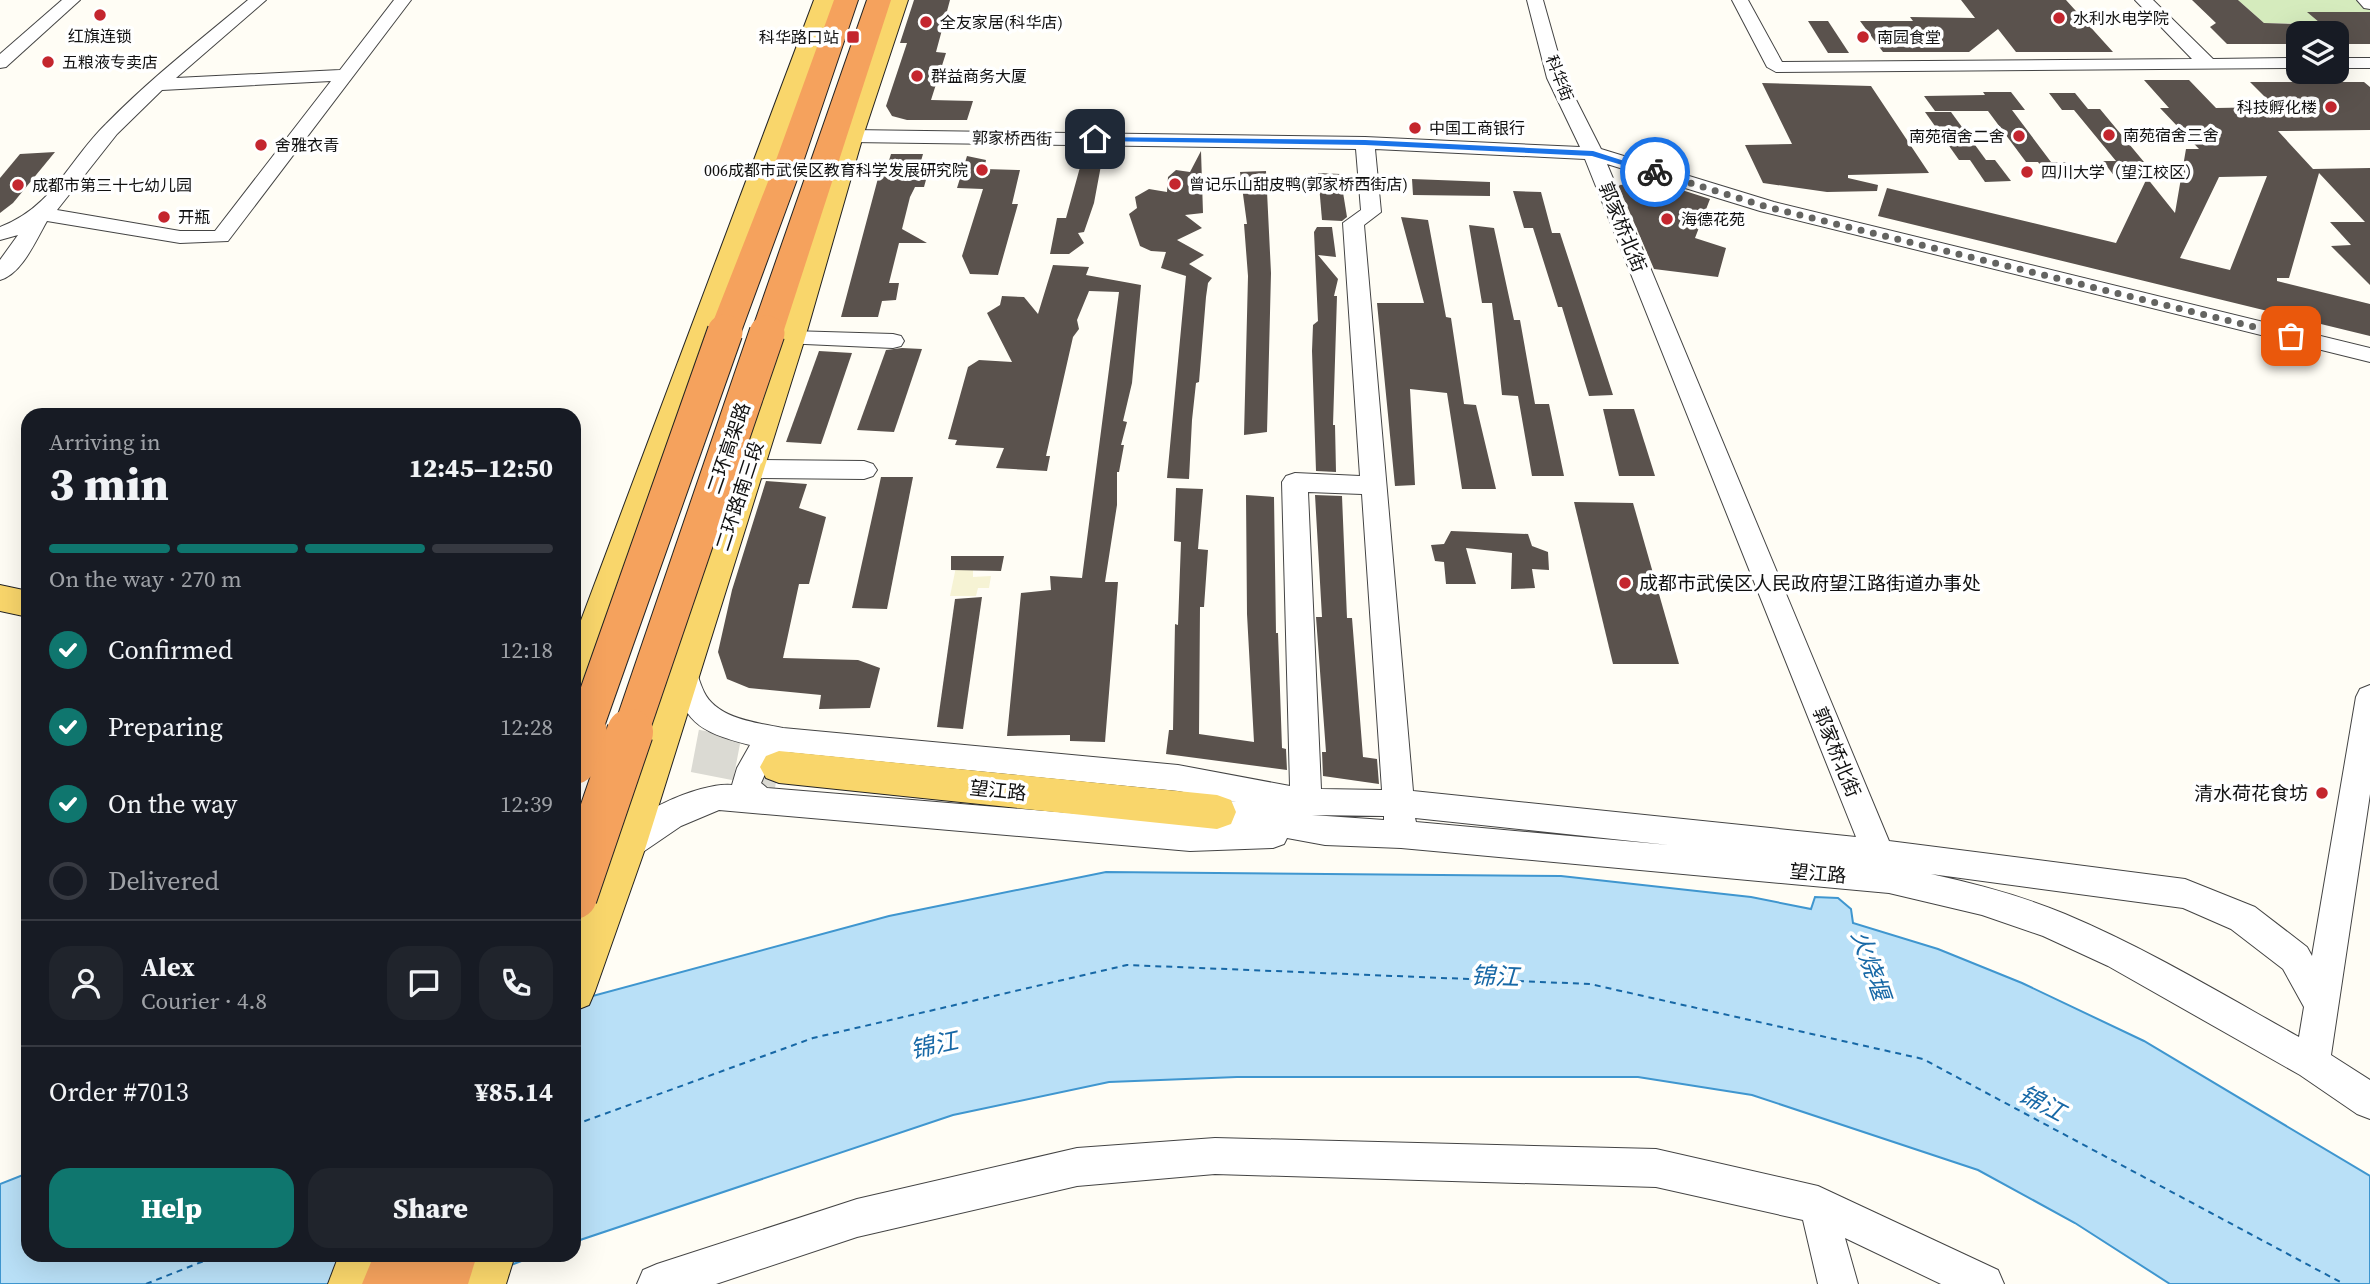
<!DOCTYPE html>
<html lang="en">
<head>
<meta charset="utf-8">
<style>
	body { margin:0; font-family:"Source Serif 4","Noto Sans SC",serif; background:#20242c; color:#f1f3f6; height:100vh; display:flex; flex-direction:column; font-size:26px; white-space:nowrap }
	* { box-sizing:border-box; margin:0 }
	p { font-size:23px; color:#9ea1a6 }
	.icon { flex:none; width:38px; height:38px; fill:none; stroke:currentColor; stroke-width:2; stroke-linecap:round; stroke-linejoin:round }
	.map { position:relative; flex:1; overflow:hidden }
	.panel { position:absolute; left:21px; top:408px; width:560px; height:854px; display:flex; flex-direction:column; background:#171b24; border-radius:21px; box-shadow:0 7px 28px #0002 }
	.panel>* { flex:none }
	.fabs { position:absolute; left:2286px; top:21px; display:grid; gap:14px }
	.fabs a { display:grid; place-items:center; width:63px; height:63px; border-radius:14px; background:#171b24; box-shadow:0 7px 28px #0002; font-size:35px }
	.pin { position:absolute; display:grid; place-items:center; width:60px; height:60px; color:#fff; margin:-30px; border-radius:14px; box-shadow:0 4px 10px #0006 }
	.courier { position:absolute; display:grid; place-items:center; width:70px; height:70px; margin:-35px; border:5px solid #1a73e8; border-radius:50%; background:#fff; color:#222; box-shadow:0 2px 9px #0007 }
	.headline em { font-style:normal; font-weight:800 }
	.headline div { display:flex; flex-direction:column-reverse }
	.headline { display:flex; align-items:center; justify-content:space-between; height:119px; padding:0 28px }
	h1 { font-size:46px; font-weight:800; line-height:52px }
	.bar { display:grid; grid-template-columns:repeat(4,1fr); gap:10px 7px; align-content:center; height:84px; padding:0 28px }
	.bar i { height:9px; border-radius:5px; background:#363941 }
	.bar .on { background:#0f766e }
	.bar p { grid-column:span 4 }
	.line { display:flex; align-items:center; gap:18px; padding:0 28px; border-top:2px solid #363941 }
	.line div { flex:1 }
	.round { display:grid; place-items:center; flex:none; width:74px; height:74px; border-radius:21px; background:#20242c }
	ol { padding:0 28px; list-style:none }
	li { display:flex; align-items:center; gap:21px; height:77px }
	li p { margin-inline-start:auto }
	li .icon { padding:7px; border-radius:50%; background:#0f766e; color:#fff; stroke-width:4 }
	li:last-child { color:#9ea1a6 }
	li i { width:38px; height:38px; border:4px solid #363941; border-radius:50% }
	.primary-button { display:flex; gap:14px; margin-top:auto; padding:14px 28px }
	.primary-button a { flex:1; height:80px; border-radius:21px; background:#0f766e; color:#fff; font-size:28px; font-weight:800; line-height:80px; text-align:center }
	.primary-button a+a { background:#20242c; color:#f1f3f6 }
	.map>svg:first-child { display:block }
	.farmland { fill:#f6f3d4 }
	.green { fill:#d5ebbd }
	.water { fill:#b9e0f7; stroke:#3f96cf; stroke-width:2 }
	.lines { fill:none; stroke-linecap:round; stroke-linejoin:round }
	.ferry { stroke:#1768a6; stroke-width:2; stroke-dasharray:6 5; stroke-linecap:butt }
	.building { fill:#5a524d; fill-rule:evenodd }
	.major-tunnel { stroke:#dbdad3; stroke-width:43; stroke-dasharray:43 21; stroke-linecap:butt }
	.minor-casing { stroke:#444; stroke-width:2 }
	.major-casing { stroke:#222; stroke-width:2 }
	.highway-casing { stroke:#222; stroke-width:2 }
	.minor { fill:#fff; fill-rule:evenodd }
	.major { fill:#f9d66b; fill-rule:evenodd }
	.highway { fill:#f5a25d; fill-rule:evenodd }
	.highway-bridge-far1-casing { stroke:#222; stroke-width:37; stroke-linecap:butt }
	.highway-bridge-casing { stroke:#222; stroke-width:48; stroke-linecap:butt }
	.highway-bridge-far1 { stroke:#f5a25d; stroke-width:35 }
	.highway-bridge { stroke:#f5a25d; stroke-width:46 }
	.route { fill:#1a73e8 }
	.done { stroke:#646461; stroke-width:7; stroke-dasharray:0 12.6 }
	.poi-dot { fill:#c4262e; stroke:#fff; stroke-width:2.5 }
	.labels { text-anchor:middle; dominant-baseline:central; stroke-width:7; stroke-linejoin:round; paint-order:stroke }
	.far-poi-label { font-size:16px; fill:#111; stroke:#fff; text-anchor:start }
	.far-street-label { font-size:16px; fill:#111; stroke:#fff }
	.street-label { font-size:19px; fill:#111; stroke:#fff }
	.poi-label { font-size:19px; fill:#111; stroke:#fff; text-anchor:start }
	.near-water-label { font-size:24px; font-style:italic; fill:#1768a6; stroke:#fff }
</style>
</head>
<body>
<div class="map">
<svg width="2370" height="1284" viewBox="0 0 2370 1284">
	<rect width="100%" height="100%" fill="#fffdf5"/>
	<polygon class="farmland" points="956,567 973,567 973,577 991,576 989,588 978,588 976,596 950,596"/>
	<polygon class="green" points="2238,0 2370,0 2370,12 2308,12 2321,24 2264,23"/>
	<g class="water">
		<polygon points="1106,872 1561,876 1751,897 1811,909 1815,897 1838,898 1851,909 1853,923 1938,949 2022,983 2144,1041 2370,1176 2370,1284 2170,1284 2075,1223 1978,1170 1752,1095 1638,1077 1237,1077 1109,1082 953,1115 574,1242 574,1001 889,916"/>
		<polygon points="28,1173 28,1255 537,1255 461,1284 0,1284 0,1184"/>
	</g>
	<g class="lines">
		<g class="ferry">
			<polyline points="574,1125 813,1038 1127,965 1590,984 1923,1059 2344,1284"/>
			<polyline points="146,1284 219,1255"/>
		</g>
	</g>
	<g class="building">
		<polygon points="914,0 950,0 936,52 946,53 931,100 973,101 967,120 907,120 892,116 886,106 907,43 900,43"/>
		<polygon points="1961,0 2066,0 2113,52 2016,52 1998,29 1969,52 1883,52 1860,21 1913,21 1910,17 1975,18"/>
		<polygon points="2192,0 2238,0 2264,23 2298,24 2298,44 2227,44 2210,27 2216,23"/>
		<polygon points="2307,12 2370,12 2370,44 2336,44 2336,33 2332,33"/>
		<polygon points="1808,21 1828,21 1849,53 1828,53"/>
		<path d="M2144,80H2189L2216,108L2275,107L2250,82H2364L2370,87V130L2278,131L2313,169L2370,168V285L2331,246L2351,245L2330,222H2365L2319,173L2289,278H2277V281L2370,304V336L1878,216L1887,188L2116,243L2147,178L2175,213L2186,149H2199L2160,108H2169ZM2267,176L2230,270L2180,258L2219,177Z"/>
		<polygon points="1762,83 1871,86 1929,173 1848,175 1848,178 1878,185 1877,191 1827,192 1763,183 1745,145 1792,144"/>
		<polygon points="1983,92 2011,92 2025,110 2012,110 2051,162 2065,162 2079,180 2051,180 2038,162 2026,162 1988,111 1935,111 1924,96 1985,95"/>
		<polygon points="2049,93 2075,93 2088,109 2100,109 2144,162 2133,162 2146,177 2115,177 2103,161 2116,161 2074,110 2062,110"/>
		<polygon points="1925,112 1951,112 1986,160 1959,160"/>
		<polygon points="1201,151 1203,213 1185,215 1202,228 1177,240 1204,255 1189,264 1212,278 1208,283 1206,297 1199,382 1196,383 1192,420 1189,479 1167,478 1186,276 1161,268 1166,252 1151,251 1140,246 1129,214 1137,208 1135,197 1149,189 1167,192 1168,177 1176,170 1190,172"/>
		<polygon points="55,152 13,203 0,213 0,178 20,154"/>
		<polygon points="891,154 923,154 919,168 929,169 924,187 915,187 910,197 902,229 927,243 899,243 889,283 899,283 896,300 882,301 878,317 841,317 881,167 887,167"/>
		<polygon points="967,156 986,160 984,169 1020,170 1012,204 1018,204 998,275 970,274 962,256 983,189 957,188"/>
		<polygon points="1082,160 1102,160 1094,203 1084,232 1078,233 1084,243 1069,254 1050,254 1057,218 1066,218"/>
		<polygon points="1970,160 1995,160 2011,181 1985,182"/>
		<polygon points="1266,171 1271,273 1267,432 1244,435 1248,276 1244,224 1247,224 1240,172"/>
		<polygon points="1318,173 1340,174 1347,217 1342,221 1322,220"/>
		<polygon points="1412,179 1490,182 1490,196 1413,195"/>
		<polygon points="1660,183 1710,199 1695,238 1726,248 1718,277 1654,269 1618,185"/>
		<polygon points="1513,191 1541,192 1552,233 1560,233 1613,395 1589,396 1562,307 1558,307 1533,228 1524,228"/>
		<polygon points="1401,217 1428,220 1446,317 1451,318 1464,404 1476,405 1496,489 1462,489 1447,393 1410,389 1415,485 1395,486 1377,303 1424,303"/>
		<polygon points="1469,225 1494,228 1514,320 1520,320 1535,404 1549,404 1564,476 1532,476 1518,396 1502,395 1492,303 1482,303"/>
		<polygon points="1317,227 1332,227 1336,257 1318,255 1338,279 1334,296 1337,296 1333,425 1335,425 1336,472 1316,471 1312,351 1313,325 1318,321 1314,232"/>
		<polygon points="1053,265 1089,267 1086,275 1141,285 1132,383 1123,421 1127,422 1121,445 1124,445 1119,472 1117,472 1117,505 1105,582 1118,582 1105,742 1070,741 1070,735 1007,736 1021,593 1051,590 1050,576 1082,578 1119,292 1089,291 1077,320 1079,329 1073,337 1046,456 1050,456 1047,471 996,468 1004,448 955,445 957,440 948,439 968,367 979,360 1012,362 987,313 1000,305 1002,296 1024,297 1038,314"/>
		<polygon points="902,348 922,349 894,432 857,430 886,350"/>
		<polygon points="819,351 852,353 821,444 786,442"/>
		<polygon points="1603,409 1634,409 1655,476 1619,476"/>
		<polygon points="881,477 913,477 887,609 852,608"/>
		<polygon points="766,481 807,484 799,508 826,517 809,584 799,584 783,658 858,660 880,668 870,708 819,709 821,695 749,688 727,679 718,652 732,590"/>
		<polygon points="1176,488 1203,489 1198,549 1208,550 1204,607 1200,607 1199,734 1254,742 1247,614 1246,495 1274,497 1276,633 1278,633 1282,748 1286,749 1287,770 1166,754 1169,730 1173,730 1175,624 1178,625 1181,542 1174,541"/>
		<polygon points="1315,495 1342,496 1347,618 1352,618 1363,757 1377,759 1379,784 1323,776 1322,752 1326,752 1316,617 1322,617"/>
		<polygon points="1574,502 1633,503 1679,664 1613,664"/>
		<polygon points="1451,531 1528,534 1532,546 1548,552 1549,570 1532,569 1535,588 1511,589 1512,553 1466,548 1476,584 1446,584 1444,562 1435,561 1431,545 1444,544"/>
		<polygon points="951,556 1004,556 1001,571 951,570"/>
		<polygon points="982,597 963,729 937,727 955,599"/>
	</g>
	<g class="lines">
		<polyline class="major-tunnel" points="632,739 779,767"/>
		<defs>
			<g id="minor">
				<polygon points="62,0 80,0 6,67 0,68 0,54"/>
				<path d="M248,0H266L176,78L340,70L394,0H411L228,241L180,243L47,221C36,240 22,274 0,280V260L18,235L0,240V227C53,207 68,161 106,124C150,79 200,40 248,0ZM331,81L215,231H180L57,210L117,134L162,90Z"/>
				<path d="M1527,0H1543L1565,78L1601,149L1774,202L2370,348V362L1760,211L1607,164L1889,841L2185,879L2255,907L2307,947L2312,956L2356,697L2360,689L2370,685V794L2331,1055L2370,1080V1119L2357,1114L2300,1075L2108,966L2043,936L1982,915L1889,893L1401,848L1325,845L1287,838L1284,844L1273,848L1190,851L719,810L681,826L637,856L626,860L615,856L610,846C624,816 699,782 732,785L737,768L750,745C695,731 686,722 668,669L672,661L682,658L692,661C697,671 699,682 704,692C717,719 758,723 783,728L1178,765L1290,786L1282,482L1286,476L1295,473L1360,476L1343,223L1361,210L1356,149L851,142L841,136L851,130L1365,137L1580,147L1547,78ZM1375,149L1585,159L1856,837L1413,791L1364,225L1381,212ZM1308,492L1362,494L1382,790L1321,789ZM785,752L1178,791L1237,802L1217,799L1206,803L1202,812L1210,823H1190L767,788L761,783L769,765ZM1312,815L1384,816V820ZM1415,818L1669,845L1416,822ZM1931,874L2183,908L2231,929L2283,969L2304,1007L2299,1037C2222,994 2146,948 2065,914C2022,896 1977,884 1931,874Z"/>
				<polygon points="1732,0 1748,0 1782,62 2192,59 2135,0 2153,0 2213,59 2298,58 2298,68 1776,72 1767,67"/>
				<polygon points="2357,0 2370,0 2370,9 2364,8"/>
				<rect x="2336" y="58" width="34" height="10"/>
				<polygon points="791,331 893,334 901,336 904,341 901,346 893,348 783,343 780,338 783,333"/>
				<polygon points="748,460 864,461 873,464 877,470 873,476 864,479 748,478 739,475 735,469 739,463"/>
				<polygon points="1215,1138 1656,1149 1818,1186 1998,1270 2004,1284 1941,1284 1845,1238 1858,1284 1818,1284 1803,1220 1656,1187 1215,1174 1077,1186 857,1237 716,1284 637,1284 643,1270 657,1264 857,1199 1077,1148"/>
			</g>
			<g id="major">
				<polygon points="814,0 836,0 592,687 587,697 574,701 574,639"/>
				<polygon points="886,0 908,0 863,136 805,338 646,846 595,991 589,1005 574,1011 574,933 606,846 777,338 839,136"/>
				<polygon points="0,585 28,591 28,617 0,611"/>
				<polygon points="779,751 1217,795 1231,800 1236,812 1231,824 1217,829 779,783 766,778 760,767 766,756"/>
				<polygon points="339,1255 387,1255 376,1284 328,1284"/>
				<polygon points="467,1255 515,1255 506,1284 458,1284"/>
			</g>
			<g id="highway">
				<polygon points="834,0 858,0 799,174 741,332 736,339 725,342 714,339 709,332 771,174"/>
				<polygon points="867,0 891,0 783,333 778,340 767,343 756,340 751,333"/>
				<polygon points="374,1255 477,1255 468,1284 362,1284"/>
			</g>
		</defs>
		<use href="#minor" class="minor-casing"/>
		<use href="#major" class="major-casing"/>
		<use href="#highway" class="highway-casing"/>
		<use href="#minor" class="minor"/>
		<use href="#major" class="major"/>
		<use href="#highway" class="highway"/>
		<defs>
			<g id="highway-bridge-far1">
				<polyline points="583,734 725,332"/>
				<polyline points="630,734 767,333"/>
			</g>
			<g id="highway-bridge">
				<polyline points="574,761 584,732"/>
				<polyline points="574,896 630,732"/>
			</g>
		</defs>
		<use href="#highway-bridge-far1" class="highway-bridge-far1-casing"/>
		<use href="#highway-bridge" class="highway-bridge-casing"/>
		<use href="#highway-bridge-far1" class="highway-bridge-far1"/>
		<use href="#highway-bridge" class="highway-bridge"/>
	</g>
	<polygon class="route" points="1092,137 1365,140 1593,151 1659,172 1652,174 1592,156 1365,145 1095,141"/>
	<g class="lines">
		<polyline class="done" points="1655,172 1767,207 2291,336"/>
	</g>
	<g class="poi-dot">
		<circle cx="100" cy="15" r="7"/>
		<circle cx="2059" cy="18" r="7"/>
		<circle cx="926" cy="22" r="7"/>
		<rect x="846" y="30" width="14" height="14" rx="3.5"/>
		<circle cx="1863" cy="37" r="7"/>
		<circle cx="48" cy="62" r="7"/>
		<circle cx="917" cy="76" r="7"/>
		<circle cx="2331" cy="107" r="7"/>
		<circle cx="1415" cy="128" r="7"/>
		<circle cx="2109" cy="135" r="7"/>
		<circle cx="2019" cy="136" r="7"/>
		<circle cx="261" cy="145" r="7"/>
		<circle cx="982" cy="170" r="7"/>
		<circle cx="2027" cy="172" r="7"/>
		<circle cx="1175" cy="184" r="7"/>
		<circle cx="18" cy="185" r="7"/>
		<circle cx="164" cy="217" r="7"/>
		<circle cx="1667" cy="219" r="7"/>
		<circle cx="1625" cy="583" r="7"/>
		<circle cx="2322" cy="793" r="7"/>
	</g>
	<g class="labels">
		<g class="far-poi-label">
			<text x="2073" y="18">水利水电学院</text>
			<text x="940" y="22">全友家居(科华店)</text>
			<text x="100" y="36" text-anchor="middle">红旗连锁</text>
			<text x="839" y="37" text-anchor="end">科华路口站</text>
			<text x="1877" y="37">南园食堂</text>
			<text x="62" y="62">五粮液专卖店</text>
			<text x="931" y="76">群益商务大厦</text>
			<text x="2317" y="107" text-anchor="end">科技孵化楼</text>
			<text x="1429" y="128">中国工商银行</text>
			<text x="2123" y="135">南苑宿舍三舍</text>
			<text x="2005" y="136" text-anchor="end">南苑宿舍二舍</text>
			<text x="275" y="145">舍雅衣青</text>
			<text x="968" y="170" text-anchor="end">006成都市武侯区教育科学发展研究院</text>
			<text x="2041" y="172">四川大学（望江校区）</text>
			<text x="1189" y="184">曾记乐山甜皮鸭(郭家桥西街店)</text>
			<text x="32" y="185">成都市第三十七幼儿园</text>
			<text x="178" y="217">开瓶</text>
			<text x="1681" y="219">海德花苑</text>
		</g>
		<g class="far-street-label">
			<text transform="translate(1560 78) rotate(69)">科华街</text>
			<text transform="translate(1012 138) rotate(1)">郭家桥西街</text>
		</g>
		<g class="street-label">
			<text transform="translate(1623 227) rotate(68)">郭家桥北街</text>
			<text transform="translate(728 448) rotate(-71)">二环高架路</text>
			<text transform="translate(739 496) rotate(-72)">二环路南三段</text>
			<text transform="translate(1837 752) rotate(68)">郭家桥北街</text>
			<text transform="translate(998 790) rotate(6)">望江路</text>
			<text transform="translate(1818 873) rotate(5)">望江路</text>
		</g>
		<g class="poi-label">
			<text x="1639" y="583">成都市武侯区人民政府望江路街道办事处</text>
			<text x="2308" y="793" text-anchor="end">清水荷花食坊</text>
		</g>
		<g class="near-water-label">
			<text transform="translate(1871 965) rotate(71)">火烧堰</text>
			<text transform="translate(1495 976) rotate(2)">锦江</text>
			<text transform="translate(934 1045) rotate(-12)">锦江</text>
			<text transform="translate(2042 1103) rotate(28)">锦江</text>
		</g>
	</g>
</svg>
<div class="fabs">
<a><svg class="icon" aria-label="layers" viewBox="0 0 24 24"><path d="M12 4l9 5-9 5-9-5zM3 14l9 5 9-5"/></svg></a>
</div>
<div class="pin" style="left:2291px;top:336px;background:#ea580c"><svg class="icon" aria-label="bag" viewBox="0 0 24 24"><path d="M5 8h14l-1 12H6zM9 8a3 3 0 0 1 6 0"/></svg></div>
<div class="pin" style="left:1095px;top:139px;background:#1f2937"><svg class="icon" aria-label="home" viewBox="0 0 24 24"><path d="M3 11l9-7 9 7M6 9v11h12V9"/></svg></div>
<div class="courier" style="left:1655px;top:172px"><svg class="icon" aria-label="bike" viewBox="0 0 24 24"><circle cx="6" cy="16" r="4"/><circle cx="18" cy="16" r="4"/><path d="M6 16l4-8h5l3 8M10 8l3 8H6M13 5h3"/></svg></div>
<section class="panel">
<div class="headline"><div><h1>3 min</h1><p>Arriving in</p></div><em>12:45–12:50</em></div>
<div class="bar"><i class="on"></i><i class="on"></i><i class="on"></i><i></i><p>On the way · 270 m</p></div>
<ol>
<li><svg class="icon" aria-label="check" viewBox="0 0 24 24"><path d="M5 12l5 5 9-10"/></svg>Confirmed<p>12:18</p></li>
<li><svg class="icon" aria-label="check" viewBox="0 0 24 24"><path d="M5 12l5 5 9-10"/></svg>Preparing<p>12:28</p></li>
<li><svg class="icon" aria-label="check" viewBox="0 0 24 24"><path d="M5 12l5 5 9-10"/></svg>On the way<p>12:39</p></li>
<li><i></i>Delivered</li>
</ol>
<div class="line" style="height:126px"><a class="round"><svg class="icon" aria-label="person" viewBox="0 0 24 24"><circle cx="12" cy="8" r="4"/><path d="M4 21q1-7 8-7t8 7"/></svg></a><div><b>Alex</b><p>Courier · 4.8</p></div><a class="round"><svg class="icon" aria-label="chat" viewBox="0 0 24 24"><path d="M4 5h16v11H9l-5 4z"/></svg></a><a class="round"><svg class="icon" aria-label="phone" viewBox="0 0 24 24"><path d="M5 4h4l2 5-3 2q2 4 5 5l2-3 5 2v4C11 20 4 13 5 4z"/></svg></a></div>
<div class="line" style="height:91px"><div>Order #7013</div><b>¥85.14</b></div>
<div class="primary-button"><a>Help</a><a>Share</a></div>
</section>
</div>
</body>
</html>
